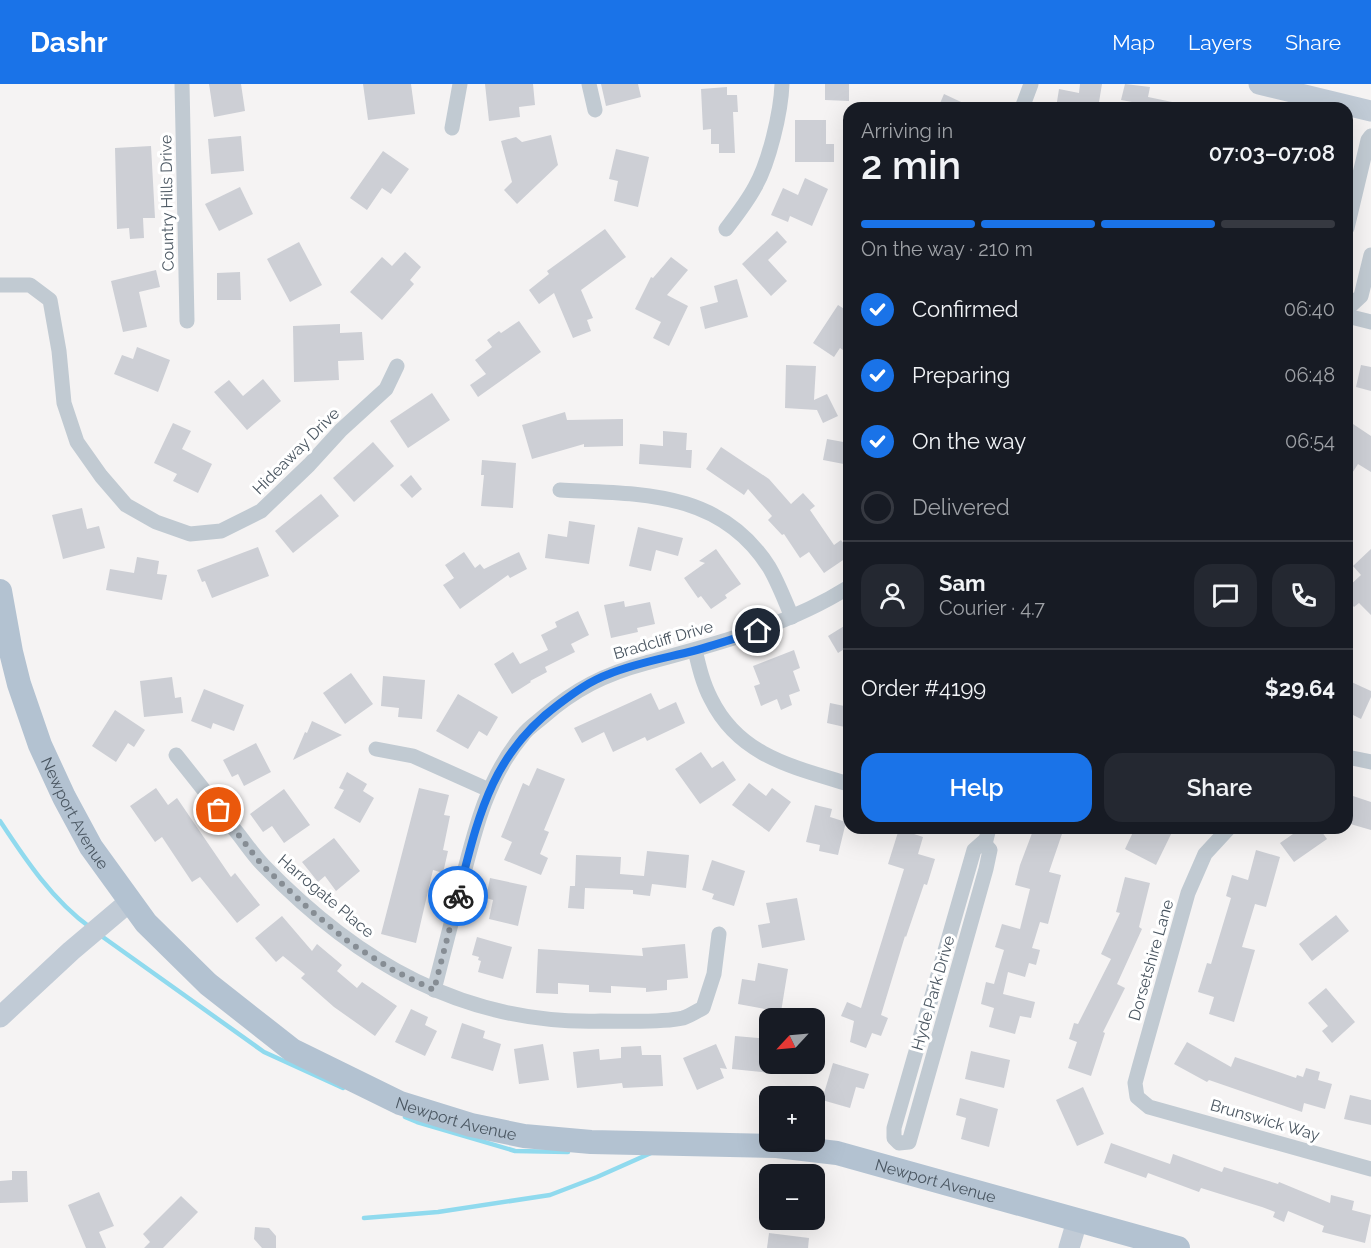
<!DOCTYPE html>
<html lang="en">
<head>
<meta charset="utf-8">
<style>
	body { margin:0; font-family:Raleway,sans-serif; background:#242831; color:#f1f3f6; height:100vh; display:flex; flex-direction:column; font-size:22px; white-space:nowrap }
	* { box-sizing:border-box; margin:0 }
	p { font-size:20px; color:#9ea1a6 }
	.icon { flex:none; width:33px; height:33px; fill:none; stroke:currentColor; stroke-width:2; stroke-linecap:round; stroke-linejoin:round }
	.map { position:relative; flex:1; overflow:hidden }
	.details { position:absolute; left:843px; top:18px; width:510px; height:732px; display:flex; flex-direction:column; background:#171b24; border-radius:18px; box-shadow:0 6px 24px #0002 }
	.details>* { flex:none }
	.needle { width:39px; rotate:244deg }
	.buttons { position:absolute; left:759px; top:924px; display:grid; gap:12px }
	.buttons a { display:grid; place-items:center; width:66px; height:66px; border-radius:12px; background:#171b24; box-shadow:0 6px 24px #0002; font-size:30px }
	.pin { position:absolute; display:grid; place-items:center; width:51px; height:51px; color:#fff; margin:-26px; border:3px solid #fff; border-radius:50%; box-shadow:0 2px 6px #0007 }
	.courier { position:absolute; display:grid; place-items:center; width:60px; height:60px; margin:-30px; border:4px solid #1a73e8; border-radius:50%; background:#fff; color:#222; box-shadow:0 2px 8px #0007 }
	.overview em { font-style:normal; font-weight:600 }
	.overview div { display:flex; flex-direction:column-reverse }
	.overview { display:flex; align-items:center; justify-content:space-between; height:102px; padding:0 18px }
	h1 { font-size:39px; font-weight:600; line-height:45px }
	.bar { display:grid; grid-template-columns:repeat(4,1fr); gap:9px 6px; align-content:center; height:72px; padding:0 18px }
	.bar i { height:8px; border-radius:4px; background:#363941 }
	.bar .on { background:#1a73e8 }
	.bar p { grid-column:span 4 }
	.line { display:flex; align-items:center; gap:15px; padding:0 18px; border-top:2px solid #363941 }
	.line div { flex:1 }
	.round { display:grid; place-items:center; flex:none; width:63px; height:63px; border-radius:18px; background:#242831 }
	ol { padding:0 18px; list-style:none }
	li { display:flex; align-items:center; gap:18px; height:66px }
	li p { margin-inline-start:auto }
	li .icon { padding:6px; border-radius:50%; background:#1a73e8; color:#fff; stroke-width:4 }
	li:last-child { color:#9ea1a6 }
	li i { width:33px; height:33px; border:3px solid #363941; border-radius:50% }
	.action { display:flex; gap:12px; margin-top:auto; padding:12px 18px }
	.action a { flex:1; height:69px; border-radius:18px; background:#1a73e8; color:#fff; font-size:24px; font-weight:600; line-height:69px; text-align:center }
	.action a+a { background:#242831; color:#f1f3f6 }
	header { display:flex; align-items:center; gap:36px; box-sizing:border-box; height:84px; padding:0 30px; background:#1a73e8; color:#fff }
	header strong { font-size:28px }
	nav { display:flex; gap:33px; margin-inline-start:auto; font-size:21px }
	.map>svg:first-child { display:block }
	.lines { fill:none; stroke-linecap:round; stroke-linejoin:round }
	.stream { stroke:#90daee; stroke-width:4.5 }
	.building { fill:#cdcfd5 }
	.street { stroke:#c1cad2; stroke-width:15 }
	.secondary { stroke:#c1cbd6; stroke-width:21 }
	.primary { stroke:#b3c2d1; stroke-width:24 }
	.done { stroke:#868d94; stroke-width:6; stroke-dasharray:0 10.8 }
	.route { stroke:#1a73e8; stroke-width:8 }
	.labels { text-anchor:middle; dominant-baseline:central; stroke-width:6; stroke-linejoin:round; paint-order:stroke }
	.street-label { font-size:16px; fill:#4a5661; stroke:#fff }
</style>
</head>
<body>
<header>
<strong>Dashr</strong>
<nav><a>Map</a><a>Layers</a><a>Share</a></nav>
</header>
<div class="map">
<svg width="1371" height="1164" viewBox="0 0 1371 1164">
	<rect width="100%" height="100%" fill="#f5f3f3"/>
	<g class="lines">
		<g class="stream">
			<path d="M0,737C25,775 53,817 91,844"/>
			<polyline points="100,851 264,968 343,1004"/>
			<polyline points="405,1033 417,1038 515,1067 568,1068"/>
			<polyline points="364,1134 438,1128 550,1111 597,1093 651,1069"/>
		</g>
	</g>
	<g class="building">
		<polygon points="209,0 241,0 245,27 214,33"/>
		<polygon points="363,0 411,0 415,30 368,36"/>
		<polygon points="485,0 533,0 535,21 519,23 520,33 489,37"/>
		<polygon points="601,0 638,0 641,13 606,22"/>
		<polygon points="825,0 849,0 849,17 825,16"/>
		<polygon points="1080,0 1102,0 1098,24 1056,24 1059,5 1079,9"/>
		<polygon points="1125,0 1150,3 1148,13 1177,19 1176,24 1130,24 1132,18 1121,16"/>
		<polygon points="727,3 727,11 737,11 738,28 733,28 735,69 719,69 719,60 711,60 711,45 703,46 701,5"/>
		<polygon points="944,10 974,24 938,24"/>
		<polygon points="795,36 826,36 826,60 834,60 834,78 795,78"/>
		<polygon points="551,51 558,81 517,120 504,106 512,98 501,57 516,53 522,58"/>
		<polygon points="241,52 244,87 211,90 208,55"/>
		<polygon points="151,62 155,134 143,134 144,154 130,155 129,144 117,145 115,64"/>
		<polygon points="616,65 649,73 638,123 614,117 618,97 609,95"/>
		<polygon points="383,67 409,85 391,110 382,104 367,126 350,114"/>
		<polygon points="805,94 828,105 812,142 790,132 788,138 771,131 783,104 798,111"/>
		<polygon points="240,103 253,130 219,147 205,120"/>
		<polygon points="605,145 626,173 581,206 593,234 587,236 591,247 573,254 554,209 539,220 529,206 549,190 547,187"/>
		<polygon points="777,147 787,158 768,176 787,197 771,212 742,180"/>
		<polygon points="299,158 322,201 290,218 267,175"/>
		<polygon points="405,168 421,183 410,196 414,200 382,236 350,208 382,173 392,182"/>
		<polygon points="671,173 688,186 667,211 688,222 669,262 653,254 661,238 635,225 651,193 653,194"/>
		<polygon points="156,186 160,203 139,208 147,243 123,248 111,197"/>
		<polygon points="240,188 241,216 217,216 217,189"/>
		<polygon points="737,195 748,233 705,245 700,223 718,218 714,202"/>
		<polygon points="838,221 849,228 849,270 840,264 834,273 813,259"/>
		<polygon points="519,237 541,268 478,313 470,301 486,290 475,276 492,263 487,256 499,247 501,249"/>
		<polygon points="340,240 340,249 362,248 364,276 338,277 339,296 294,298 293,242"/>
		<polygon points="137,263 170,276 158,308 114,290 122,271 133,275"/>
		<polygon points="786,281 816,282 814,316 827,310 838,332 823,339 817,326 785,324"/>
		<polygon points="1361,281 1371,283 1371,307 1356,303"/>
		<polygon points="263,295 281,317 247,346 214,308 229,296 243,312"/>
		<polygon points="432,309 450,336 408,364 390,337"/>
		<polygon points="565,328 567,336 623,335 623,362 584,363 584,360 532,375 522,341"/>
		<polygon points="173,339 191,347 182,365 212,380 198,409 173,397 177,390 154,379"/>
		<polygon points="1353,340 1371,352 1371,388 1358,380 1347,397 1347,348"/>
		<polygon points="663,347 687,349 686,366 692,366 691,384 639,380 640,360 663,362"/>
		<polygon points="827,355 849,359 849,381 823,376"/>
		<polygon points="373,358 394,382 354,418 333,394"/>
		<polygon points="721,363 769,395 791,420 803,409 815,422 810,426 834,461 841,456 849,467 849,472 824,489 809,468 800,474 784,450 782,451 768,436 772,432 748,405 744,411 706,385"/>
		<polygon points="482,376 516,379 513,424 481,422 484,391 481,391"/>
		<polygon points="411,391 422,405 412,414 400,401"/>
		<polygon points="321,410 339,432 293,469 275,447"/>
		<polygon points="82,424 87,445 99,442 105,464 63,475 52,431"/>
		<polygon points="569,437 595,441 589,480 545,474 548,450 567,453"/>
		<polygon points="638,443 683,454 678,472 656,466 651,487 629,482"/>
		<polygon points="258,463 269,492 212,514 205,497 202,498 197,486"/>
		<polygon points="716,465 741,500 725,511 727,514 711,525 701,512 698,514 684,494 705,479 699,477"/>
		<polygon points="1371,465 1371,531 1359,519 1354,523 1347,515 1347,504 1361,491 1353,482"/>
		<polygon points="464,468 475,484 480,480 484,485 519,468 527,485 510,494 508,491 460,525 443,501 454,494 445,481"/>
		<polygon points="137,473 159,477 157,490 167,491 162,516 106,506 110,485 134,489"/>
		<polygon points="624,517 625,523 650,518 655,540 637,544 638,548 611,554 604,521"/>
		<polygon points="578,527 589,551 571,560 575,568 545,583 547,588 530,597 531,598 512,610 494,580 513,568 520,580 548,566 541,551 557,543 555,538"/>
		<polygon points="849,539 849,562 838,569 828,552"/>
		<polygon points="794,566 800,584 793,587 800,607 789,611 792,621 781,626 777,615 761,622 754,602 760,600 753,582"/>
		<polygon points="351,589 373,620 345,640 323,609"/>
		<polygon points="383,592 425,596 422,635 398,633 399,624 381,622"/>
		<polygon points="172,593 175,614 181,613 183,629 144,633 140,597"/>
		<polygon points="1347,596 1371,607 1371,613 1361,635 1347,628"/>
		<polygon points="204,605 244,621 234,647 213,639 211,645 191,637"/>
		<polygon points="651,609 659,626 676,618 685,639 647,657 645,653 613,668 604,648 582,659 574,644"/>
		<polygon points="458,610 498,633 487,652 479,647 468,665 436,647"/>
		<polygon points="830,619 849,623 849,644 827,639"/>
		<polygon points="115,626 145,646 134,663 128,659 116,678 92,662"/>
		<polygon points="312,637 342,651 293,676 305,648 307,649"/>
		<polygon points="256,659 271,688 244,702 238,690 232,693 223,676"/>
		<polygon points="701,668 712,684 723,677 736,696 700,720 675,685"/>
		<polygon points="537,684 565,695 544,746 549,748 540,770 548,774 541,791 504,776 512,758 501,753 523,699 529,702"/>
		<polygon points="347,688 367,700 363,707 374,714 360,739 334,724 344,706 339,704"/>
		<polygon points="749,699 766,712 772,704 791,718 769,748 732,721"/>
		<polygon points="156,704 168,721 177,714 231,793 235,789 260,821 237,839 200,793 192,798 162,753 155,758 130,722"/>
		<polygon points="419,704 449,711 444,731 450,732 443,766 448,767 443,789 433,786 416,859 381,850"/>
		<polygon points="284,705 310,741 284,759 272,742 263,748 250,730"/>
		<polygon points="1347,710 1371,718 1371,746 1347,739"/>
		<polygon points="815,721 832,725 830,733 846,738 838,771 819,767 820,761 806,758"/>
		<polygon points="1034,744 1064,744 1049,788 1061,791 1048,840 1040,838 1032,864 1040,866 1036,881 1029,879 1025,893 1008,888 1003,910 1035,918 1031,934 1020,932 1015,950 989,943 994,924 981,920 986,898 994,900 1004,866 995,863 1002,840 1020,845 1030,805 1015,801 1020,781"/>
		<polygon points="1135,744 1174,744 1156,781 1125,765"/>
		<polygon points="1289,744 1319,744 1327,755 1294,778 1280,759 1293,750"/>
		<polygon points="899,745 923,753 918,770 935,775 927,801 924,800 906,853 905,852 881,931 888,934 881,952 872,949 866,964 850,958 854,937 841,932 847,918 861,924 904,785 888,780"/>
		<polygon points="334,754 360,787 336,807 325,792 318,798 302,778"/>
		<polygon points="1256,766 1280,773 1266,823 1255,820 1242,863 1255,866 1234,938 1209,930 1214,913 1198,908 1207,879 1211,880 1231,814 1226,812 1232,791 1248,796"/>
		<polygon points="647,767 689,771 686,804 652,800 650,812 633,810 633,806 585,804 584,825 568,824 570,802 575,802 576,771 621,773 620,790 644,792"/>
		<polygon points="712,776 745,787 734,822 712,815 714,810 702,806"/>
		<polygon points="1125,793 1150,799 1139,843 1142,845 1117,900 1125,904 1103,948 1105,949 1091,992 1068,984 1077,958 1069,955 1074,939 1078,940 1111,875 1101,870 1120,829 1116,828"/>
		<polygon points="490,794 527,802 518,842 489,835 493,816 486,814"/>
		<polygon points="797,814 805,856 762,864 758,841 770,839 766,819"/>
		<polygon points="1336,831 1349,847 1312,877 1299,860"/>
		<polygon points="282,832 312,867 317,860 342,881 337,887 357,904 362,898 397,922 375,952 334,923 301,894 305,890 283,872 276,878 255,854"/>
		<polygon points="477,853 512,863 503,895 478,888 481,877 478,876 479,873 472,871"/>
		<polygon points="685,860 688,894 667,896 667,906 646,908 646,904 611,902 611,909 589,908 589,901 558,899 558,910 536,909 538,865 643,872 642,864"/>
		<polygon points="758,879 788,885 781,928 738,920 742,895 755,897"/>
		<polygon points="1326,904 1355,938 1332,959 1322,947 1328,942 1308,919"/>
		<polygon points="411,925 428,933 425,941 437,947 425,972 395,958"/>
		<polygon points="462,939 485,947 483,954 501,960 493,987 451,974"/>
		<polygon points="735,952 770,955 770,989 732,985"/>
		<polygon points="1187,958 1231,983 1235,973 1296,994 1297,991 1303,993 1306,984 1320,988 1318,996 1332,1000 1325,1025 1304,1019 1302,1028 1209,996 1207,998 1174,980"/>
		<polygon points="543,960 549,996 519,1000 514,965"/>
		<polygon points="716,960 727,985 720,984 724,994 697,1006 683,974"/>
		<polygon points="641,962 642,971 661,971 663,1002 623,1004 622,999 577,1004 573,968 599,965 600,976 621,974 621,963"/>
		<polygon points="971,967 1010,976 1004,1004 965,995"/>
		<polygon points="833,979 869,990 864,1005 856,1003 850,1024 822,1016"/>
		<polygon points="1083,1003 1104,1050 1077,1062 1056,1016"/>
		<polygon points="1350,1011 1371,1016 1371,1041 1344,1035"/>
		<polygon points="960,1014 998,1025 989,1063 961,1055 966,1034 956,1031"/>
		<polygon points="1111,1059 1170,1080 1173,1070 1222,1088 1224,1083 1278,1100 1279,1098 1330,1119 1331,1111 1354,1117 1352,1126 1371,1131 1365,1159 1322,1148 1324,1142 1288,1127 1284,1138 1273,1133 1275,1128 1262,1123 1201,1104 1199,1108 1148,1089 1146,1094 1104,1079"/>
		<polygon points="12,1087 27,1087 28,1118 0,1119 0,1097 12,1096"/>
		<polygon points="99,1108 114,1142 99,1148 106,1164 86,1164 68,1121"/>
		<polygon points="181,1112 198,1128 163,1164 144,1164 150,1158 143,1150"/>
		<polygon points="255,1143 269,1144 276,1152 276,1164 262,1164 254,1155"/>
		<polygon points="769,1149 809,1154 808,1164 767,1164"/>
	</g>
	<g class="lines">
		<g class="street">
			<polyline points="182,0 187,237"/>
			<polyline points="589,0 595,26"/>
			<polyline points="1022,24 1031,0"/>
			<polyline points="452,44 460,0"/>
			<polyline points="1347,144 1368,56 1371,52"/>
			<path d="M726,145C736,132 747,118 755,103C769,79 781,28 782,0"/>
			<polyline points="0,201 30,201 50,216 59,267 64,319 77,358 101,392 126,421 156,438 190,450 221,447 261,427 309,381 341,346 386,305 397,282"/>
			<polyline points="1347,225 1361,212 1371,171"/>
			<polyline points="1347,232 1371,238"/>
			<path d="M560,406C640,410 720,406 769,483C778,498 785,517 792,533"/>
			<path d="M695,566C699,583 703,600 711,615C739,672 793,683 849,700"/>
			<polyline points="376,665 413,672 489,706"/>
			<path d="M176,671C196,696 216,721 235,746C245,758 253,771 264,782C357,878 464,941 601,937C624,937 661,939 683,934C690,932 697,927 703,924L714,890L719,850"/>
			<polyline points="1347,673 1371,678"/>
			<polyline points="1229,744 1205,770 1188,809 1139,984 1135,999 1137,1013 1149,1023 1371,1085"/>
			<polygon points="983,758 990,766 986,785 909,1058 899,1059 894,1054 894,1044 974,766"/>
			<polyline points="985,760 989,744"/>
			<path d="M434,906C443,871 452,836 461,801C474,749 487,693 523,651C528,644 536,639 543,633C575,605 605,590 646,579C716,560 787,542 849,503"/>
		</g>
		<g class="secondary">
			<polyline points="1259,0 1371,27"/>
			<polyline points="0,933 71,867 129,818"/>
			<polyline points="1069,1164 1077,1137"/>
		</g>
		<path class="primary" id="s1" d="M0,507L11,568L19,600L40,661L64,713L91,763L146,839L208,900L292,966L400,1019L471,1041L524,1052L591,1058L777,1062L837,1069L1178,1164"/>
	</g>
	<g class="lines">
		<polyline class="done" points="219,726 262,781 309,825 350,859 393,886 434,906 458,812"/>
		<path class="route" d="M458,812C478,734 490,671 559,620C575,608 590,597 609,590C636,579 665,574 693,567C715,561 736,554 758,547"/>
	</g>
	<g class="labels">
		<g class="street-label">
			<text transform="translate(167 119) rotate(-91)">Country Hills Drive</text>
			<text transform="translate(296 367) rotate(-45)">Hideaway Drive</text>
			<text transform="translate(663 556) rotate(-16)">Bradcliff Drive</text>
			<text stroke="none"><textPath href="#s1" startOffset="236">Newport Avenue</textPath></text>
			<text transform="translate(326 812) rotate(40)">Harrogate Place</text>
			<text transform="translate(1151 876) rotate(-74)">Dorsetshire Lane</text>
			<text transform="translate(933 909) rotate(-74)">Hyde Park Drive</text>
			<text stroke="none"><textPath href="#s1" startOffset="740">Newport Avenue</textPath></text>
			<text transform="translate(1265 1036) rotate(16)">Brunswick Way</text>
			<text stroke="none"><textPath href="#s1" startOffset="1226">Newport Avenue</textPath></text>
		</g>
	</g>
</svg>
<div class="buttons">
<a><svg class="needle" viewBox="-14 -14 28 28"><path d="M0-13l5 13h-10z" fill="#e53935"/><path d="M0 13l5-13h-10z" fill="#9ea1a6"/></svg></a>
<a>+</a>
<a>−</a>
</div>
<div class="pin" style="left:219px;top:726px;background:#ea580c"><svg class="icon" aria-label="bag" viewBox="0 0 24 24"><path d="M5 8h14l-1 12H6zM9 8a3 3 0 0 1 6 0"/></svg></div>
<div class="pin" style="left:758px;top:547px;background:#1f2937"><svg class="icon" aria-label="home" viewBox="0 0 24 24"><path d="M3 11l9-7 9 7M6 9v11h12V9"/></svg></div>
<div class="courier" style="left:458px;top:812px"><svg class="icon" aria-label="bike" viewBox="0 0 24 24"><circle cx="6" cy="16" r="4"/><circle cx="18" cy="16" r="4"/><path d="M6 16l4-8h5l3 8M10 8l3 8H6M13 5h3"/></svg></div>
<section class="details">
<div class="overview"><div><h1>2 min</h1><p>Arriving in</p></div><em>07:03–07:08</em></div>
<div class="bar"><i class="on"></i><i class="on"></i><i class="on"></i><i></i><p>On the way · 210 m</p></div>
<ol>
<li><svg class="icon" aria-label="check" viewBox="0 0 24 24"><path d="M5 12l5 5 9-10"/></svg>Confirmed<p>06:40</p></li>
<li><svg class="icon" aria-label="check" viewBox="0 0 24 24"><path d="M5 12l5 5 9-10"/></svg>Preparing<p>06:48</p></li>
<li><svg class="icon" aria-label="check" viewBox="0 0 24 24"><path d="M5 12l5 5 9-10"/></svg>On the way<p>06:54</p></li>
<li><i></i>Delivered</li>
</ol>
<div class="line" style="height:108px"><a class="round"><svg class="icon" aria-label="person" viewBox="0 0 24 24"><circle cx="12" cy="8" r="4"/><path d="M4 21q1-7 8-7t8 7"/></svg></a><div><b>Sam</b><p>Courier · 4.7</p></div><a class="round"><svg class="icon" aria-label="chat" viewBox="0 0 24 24"><path d="M4 5h16v11H9l-5 4z"/></svg></a><a class="round"><svg class="icon" aria-label="phone" viewBox="0 0 24 24"><path d="M5 4h4l2 5-3 2q2 4 5 5l2-3 5 2v4C11 20 4 13 5 4z"/></svg></a></div>
<div class="line" style="height:78px"><div>Order #4199</div><b>$29.64</b></div>
<div class="action"><a>Help</a><a>Share</a></div>
</section>
</div>
</body>
</html>
